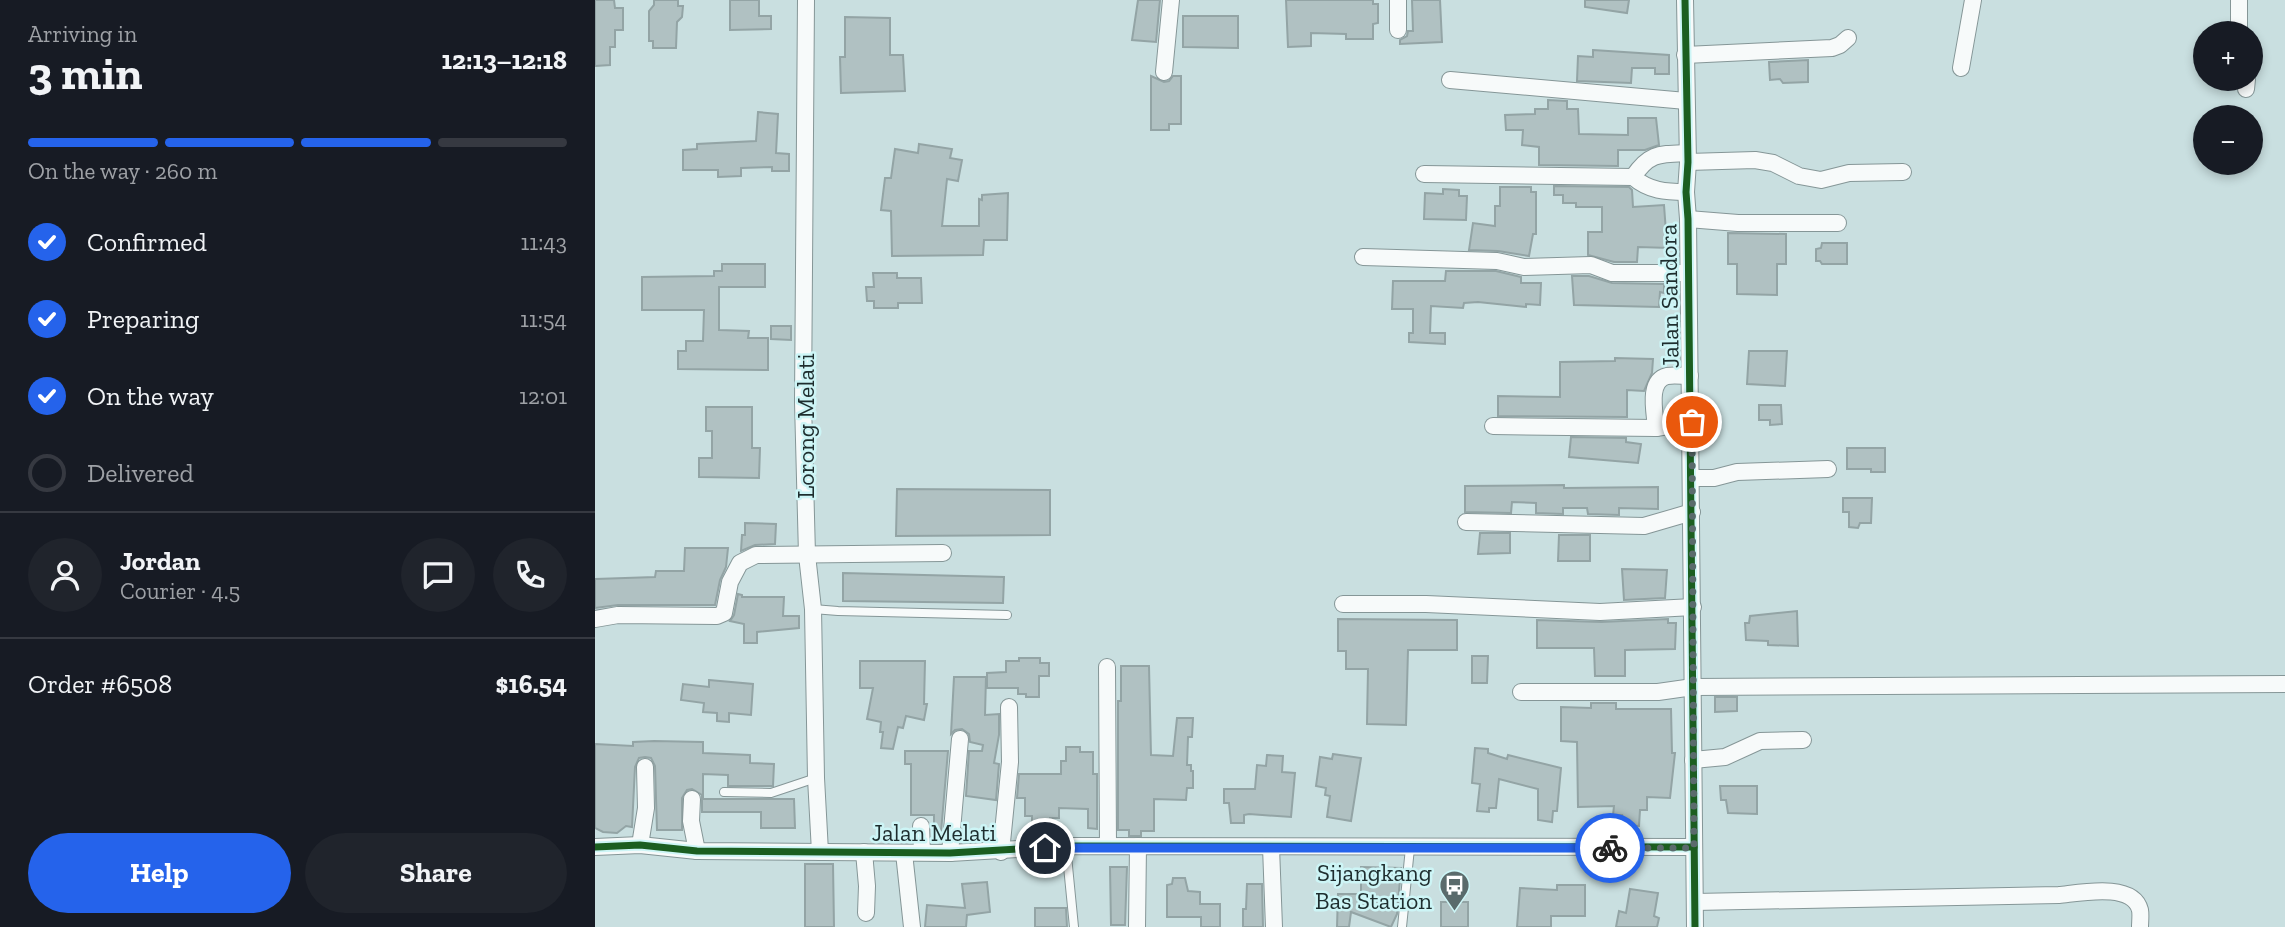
<!DOCTYPE html>
<html lang="en">
<head>
<meta charset="utf-8">
<style>
	body { margin:0; font-family:"Zilla Slab",serif; background:#20242c; color:#f1f3f6; height:100vh; display:flex; flex-direction:column; font-size:26px; white-space:nowrap }
	* { box-sizing:border-box; margin:0 }
	p { font-size:23px; color:#9ea1a6 }
	.icon { flex:none; width:38px; height:38px; fill:none; stroke:currentColor; stroke-width:2; stroke-linecap:round; stroke-linejoin:round }
	.map { position:relative; flex:1; overflow:hidden }
	.drawer { display:flex; flex-direction:column; background:#171b24; width:595px }
	.drawer>* { flex:none }
	.tools { position:absolute; left:1598px; top:21px; display:grid; gap:14px }
	.tools a { display:grid; place-items:center; width:70px; height:70px; border-radius:50%; background:#171b24; box-shadow:0 4px 10px #0003; font-size:35px }
	.pin { position:absolute; display:grid; place-items:center; width:60px; height:60px; color:#fff; margin:-30px; border:4px solid #fff; border-radius:50%; box-shadow:0 2px 7px #0007 }
	.courier { position:absolute; display:grid; place-items:center; width:70px; height:70px; margin:-35px; border:5px solid #2563eb; border-radius:50%; background:#fff; color:#222; box-shadow:0 2px 9px #0007 }
	.summary em { font-style:normal; font-weight:700 }
	.summary div { display:flex; flex-direction:column-reverse }
	.summary { display:flex; align-items:center; justify-content:space-between; height:119px; padding:0 28px }
	h1 { font-size:46px; font-weight:700; line-height:52px }
	.bar { display:grid; grid-template-columns:repeat(4,1fr); gap:10px 7px; align-content:center; height:84px; padding:0 28px }
	.bar i { height:9px; border-radius:5px; background:#363941 }
	.bar .active { background:#2563eb }
	.bar p { grid-column:span 4 }
	.line { display:flex; align-items:center; gap:18px; padding:0 28px; border-top:2px solid #363941 }
	.line div { flex:1 }
	.round { display:grid; place-items:center; flex:none; width:74px; height:74px; border-radius:37px; background:#20242c }
	ol { padding:0 28px; list-style:none }
	li { display:flex; align-items:center; gap:21px; height:77px }
	li p { margin-inline-start:auto }
	li .icon { padding:7px; border-radius:50%; background:#2563eb; color:#fff; stroke-width:4 }
	li:last-child { color:#9ea1a6 }
	li i { width:38px; height:38px; border:4px solid #363941; border-radius:50% }
	.primary-button { display:flex; gap:14px; margin-top:auto; padding:14px 28px }
	.primary-button a { flex:1; height:80px; border-radius:42px; background:#2563eb; color:#fff; font-size:28px; font-weight:700; line-height:80px; text-align:center }
	.primary-button a+a { background:#20242c; color:#f1f3f6 }
	main { display:flex; flex:1; min-height:0 }
	.map>svg:first-child { display:block }
	.building { fill:#b0c1c2; stroke:#93a4a5; stroke-width:2 }
	.lines { fill:none; stroke-linecap:round; stroke-linejoin:round }
	.service-casing { stroke:#859697; stroke-width:10 }
	.minor-casing { stroke:#859697; stroke-width:18 }
	.service { stroke:#f7fafa; stroke-width:8 }
	.minor { stroke:#f7fafa; stroke-width:16 }
	.cycleway-casing { stroke:#cdf5f6; stroke-width:11 }
	.cycleway { stroke:#1b5e20; stroke-width:7 }
	.done { stroke:#5a6b6c; stroke-width:7; stroke-dasharray:0 12.6 }
	.route { stroke:#2563eb; stroke-width:9 }
	.labels { text-anchor:middle; dominant-baseline:central; stroke-width:5; stroke-linejoin:round; paint-order:stroke }
	.street-label { font-size:24px; fill:#1e2d2e; stroke:#cdf5f6 }
	.poi-label { font-size:24px; fill:#1e2d2e; stroke:#cdf5f6; text-anchor:end }
</style>
</head>
<body>
<main>
<section class="drawer">
<div class="summary"><div><h1>3 min</h1><p>Arriving in</p></div><em>12:13–12:18</em></div>
<div class="bar"><i class="active"></i><i class="active"></i><i class="active"></i><i></i><p>On the way · 260 m</p></div>
<ol>
<li><svg class="icon" aria-label="check" viewBox="0 0 24 24"><path d="M5 12l5 5 9-10"/></svg>Confirmed<p>11:43</p></li>
<li><svg class="icon" aria-label="check" viewBox="0 0 24 24"><path d="M5 12l5 5 9-10"/></svg>Preparing<p>11:54</p></li>
<li><svg class="icon" aria-label="check" viewBox="0 0 24 24"><path d="M5 12l5 5 9-10"/></svg>On the way<p>12:01</p></li>
<li><i></i>Delivered</li>
</ol>
<div class="line" style="height:126px"><a class="round"><svg class="icon" aria-label="person" viewBox="0 0 24 24"><circle cx="12" cy="8" r="4"/><path d="M4 21q1-7 8-7t8 7"/></svg></a><div><b>Jordan</b><p>Courier · 4.5</p></div><a class="round"><svg class="icon" aria-label="chat" viewBox="0 0 24 24"><path d="M4 5h16v11H9l-5 4z"/></svg></a><a class="round"><svg class="icon" aria-label="phone" viewBox="0 0 24 24"><path d="M5 4h4l2 5-3 2q2 4 5 5l2-3 5 2v4C11 20 4 13 5 4z"/></svg></a></div>
<div class="line" style="height:91px"><div>Order #6508</div><b>$16.54</b></div>
<div class="primary-button"><a>Help</a><a>Share</a></div>
</section>
<div class="map">
<svg width="1690" height="927" viewBox="0 0 1690 927">
	<rect width="100%" height="100%" fill="#c9dfe0"/>
	<g class="building">
		<polygon points="0,0 19,0 20,8 28,8 28,30 20,30 20,47 15,47 15,65 0,66"/>
		<polygon points="59,0 83,0 83,6 88,6 87,17 82,22 81,48 58,48 58,41 54,41 54,11 59,5"/>
		<polygon points="135,0 164,0 164,16 176,16 176,29 135,30"/>
		<polygon points="543,0 565,0 561,42 537,40"/>
		<polygon points="691,0 778,0 778,4 783,4 783,23 778,24 778,39 751,39 751,34 716,33 716,46 693,47"/>
		<polygon points="817,0 845,0 847,42 805,44 805,40 812,36 813,31 818,31"/>
		<polygon points="990,0 1034,0 1032,13 990,7"/>
		<polygon points="588,16 643,16 643,48 588,47"/>
		<polygon points="250,17 295,18 295,55 308,55 310,91 246,93 245,57 250,57"/>
		<polygon points="998,50 1074,55 1074,74 1060,74 1060,68 1037,68 1036,83 982,81 983,56 998,57"/>
		<polygon points="1213,60 1213,82 1188,83 1185,79 1175,80 1174,62"/>
		<polygon points="556,76 569,82 574,81 578,76 586,76 586,124 574,124 574,130 556,130"/>
		<polygon points="953,100 972,101 972,109 983,109 984,134 1033,135 1033,118 1061,118 1064,145 1050,150 1023,150 1023,166 944,165 944,147 927,145 928,130 911,130 910,115 940,114 940,109 953,109"/>
		<polygon points="163,112 183,114 181,153 194,154 194,171 177,171 177,167 146,168 146,176 123,177 123,170 88,170 88,150 102,149 102,144 161,141"/>
		<polygon points="324,144 357,149 355,158 367,160 363,181 352,179 347,226 384,226 384,199 387,200 387,195 413,193 412,240 389,240 388,255 297,256 296,211 286,210 290,178 296,178 300,149 323,153"/>
		<polygon points="959,186 1034,187 1037,190 1038,207 1069,205 1071,232 1075,232 1075,248 1043,247 1042,262 1019,262 993,255 993,232 1007,232 1007,207 981,207 981,203 968,203 968,195 959,195"/>
		<polygon points="905,187 936,187 936,192 941,192 941,234 938,234 934,256 903,251 874,250 878,223 900,226 900,206 905,206"/>
		<polygon points="848,189 864,190 864,196 872,196 871,220 829,219 830,193 848,194"/>
		<polygon points="1133,233 1191,234 1191,264 1182,264 1182,295 1142,294 1142,264 1133,264"/>
		<polygon points="1227,243 1252,243 1252,264 1227,264 1225,261 1221,261 1221,249 1226,248"/>
		<polygon points="127,264 170,264 170,287 124,287 124,330 154,331 153,338 173,338 173,370 83,369 83,351 91,351 91,341 108,341 109,310 47,310 47,277 119,276 119,271 127,271"/>
		<polygon points="851,271 901,271 926,277 926,283 946,283 945,305 931,304 931,307 883,302 869,303 868,308 836,306 835,333 850,333 850,344 814,342 814,333 818,333 818,309 797,309 798,281 850,281"/>
		<polygon points="278,273 302,273 302,278 326,278 327,303 303,303 303,308 279,308 279,301 272,301 271,287 279,287"/>
		<polygon points="977,276 994,276 1017,283 1069,284 1069,293 1065,292 1064,307 979,305"/>
		<polygon points="176,326 196,326 196,340 176,339"/>
		<polygon points="1154,351 1192,351 1190,386 1152,384"/>
		<polygon points="1020,358 1058,359 1057,373 1049,391 1032,390 1032,417 903,416 903,396 965,397 965,362 1020,361"/>
		<polygon points="1164,405 1186,405 1187,424 1175,425 1175,420 1164,420"/>
		<polygon points="111,407 157,407 157,448 165,448 164,478 104,477 104,458 117,458 117,431 111,431"/>
		<polygon points="976,437 1031,438 1031,442 1046,444 1043,463 974,457"/>
		<polygon points="1252,448 1290,448 1290,472 1276,472 1276,469 1252,469"/>
		<polygon points="969,485 969,488 1063,487 1063,509 1024,508 1024,515 993,514 992,508 968,508 968,514 941,513 941,503 917,502 916,513 870,512 870,486"/>
		<polygon points="302,489 455,490 455,535 301,536"/>
		<polygon points="1248,498 1277,498 1276,523 1265,523 1263,528 1254,527 1254,512 1248,512"/>
		<polygon points="150,523 181,524 180,544 160,545 146,551 147,535 150,535"/>
		<polygon points="885,533 915,533 915,553 883,554"/>
		<polygon points="964,535 995,535 995,561 963,561"/>
		<polygon points="90,548 133,548 131,567 125,580 120,605 23,605 0,608 0,579 60,577 61,571 89,571"/>
		<polygon points="1027,569 1072,570 1070,598 1029,600"/>
		<polygon points="248,573 409,577 408,603 248,601"/>
		<polygon points="143,594 147,595 147,597 189,597 188,616 204,616 204,628 162,632 162,643 149,643 149,624 135,621 139,615"/>
		<polygon points="1202,611 1203,646 1173,645 1173,641 1151,640 1150,623 1154,623 1155,616"/>
		<polygon points="743,619 862,620 862,650 813,650 811,725 772,724 773,669 751,669 751,651 743,651"/>
		<polygon points="1073,619 1073,623 1081,623 1080,649 1030,650 1030,676 1000,676 999,648 942,648 942,620 1006,622"/>
		<polygon points="877,656 893,656 892,683 877,683"/>
		<polygon points="424,658 445,658 445,663 454,663 454,676 444,676 444,697 431,697 431,694 423,694 423,688 392,688 392,673 411,672 411,661 424,661"/>
		<polygon points="265,661 330,661 329,704 332,704 329,720 311,716 308,728 303,727 298,749 286,748 288,732 285,732 286,722 272,719 278,688 265,688"/>
		<polygon points="526,666 554,666 556,755 578,756 582,718 598,718 597,737 593,737 592,765 596,765 596,771 598,771 598,788 592,788 591,800 559,799 559,831 546,831 546,836 534,836 534,830 523,830 523,701 526,701"/>
		<polygon points="359,677 391,677 390,715 404,714 404,735 399,763 404,764 401,800 371,796 374,751 387,751 388,745 375,742 374,734 367,729 360,730 356,734"/>
		<polygon points="114,680 158,684 156,715 134,713 134,722 122,721 122,713 108,712 109,703 86,700 88,684 114,687"/>
		<polygon points="1120,697 1142,697 1142,711 1120,712"/>
		<polygon points="996,703 1021,703 1021,709 1076,709 1077,753 1080,753 1075,798 1052,797 1052,810 1045,810 1044,826 1026,825 1027,815 1018,815 1019,806 983,807 982,742 966,741 966,707 996,708"/>
		<polygon points="59,741 108,742 108,753 155,755 155,763 179,764 178,786 133,786 133,775 108,774 108,799 199,799 200,828 166,828 166,812 107,812 107,795 97,789 92,790 87,798 87,830 62,830 60,766 56,758 50,757 44,758 40,767 37,827 31,826 22,833 8,832 0,828 0,744 38,746 38,742"/>
		<polygon points="471,747 485,747 485,752 498,752 498,774 502,774 502,829 493,828 493,809 464,808 464,818 455,818 455,832 437,832 437,816 430,816 430,798 422,798 424,774 466,774 466,761 471,761"/>
		<polygon points="880,748 893,749 893,753 912,759 913,755 966,768 962,811 958,811 957,822 943,820 943,789 904,779 901,808 894,808 894,812 882,811 885,784 877,783"/>
		<polygon points="310,751 353,751 346,832 339,832 339,815 316,815 316,764 310,764"/>
		<polygon points="738,754 766,758 756,821 732,817 735,796 730,795 731,788 721,786 725,757 737,759"/>
		<polygon points="672,755 688,756 687,772 700,773 696,817 654,814 649,815 649,823 636,823 634,803 629,803 629,789 660,789 662,765 671,766"/>
		<polygon points="1125,786 1162,786 1162,814 1133,813 1131,800 1126,800"/>
		<polygon points="210,864 238,864 239,927 210,927"/>
		<polygon points="515,867 532,867 530,925 516,925"/>
		<polygon points="766,867 806,868 802,914 796,927 756,912 754,927 742,927 743,894 766,894"/>
		<polygon points="578,878 590,878 593,891 605,892 605,904 625,904 625,927 606,927 606,917 572,917 572,885 577,884"/>
		<polygon points="392,882 395,912 372,915 371,927 330,927 332,905 370,908 367,884"/>
		<polygon points="652,884 667,884 668,927 648,927 648,909 651,909"/>
		<polygon points="962,885 990,885 990,916 956,916 956,927 922,927 925,888 962,890"/>
		<polygon points="1035,889 1063,893 1059,916 1064,918 1062,927 1021,927 1024,911 1031,913"/>
		<rect x="846" y="902" width="27" height="25"/>
		<polygon points="440,908 471,908 472,927 440,927"/>
	</g>
	<g class="lines">
		<defs>
			<g id="service">
				<polyline points="218,609 243,611 412,615"/>
				<polyline points="129,792 176,793 221,778"/>
				<polyline points="471,846 479,927"/>
				<polyline points="807,927 815,848"/>
			</g>
			<g id="minor">
				<polyline points="211,0 208,402 212,555 218,609 221,778 225,852"/>
				<polyline points="1090,0 1093,162 1091,192 1093,219 1100,927"/>
				<polyline points="1644,0 1644,33"/>
				<polyline points="803,30 803,0"/>
				<polyline points="1090,55 1237,48 1245,45 1253,38"/>
				<polyline points="1366,68 1378,0"/>
				<polyline points="569,72 576,0"/>
				<polyline points="855,80 1091,101"/>
				<polyline points="1651,89 1652,79"/>
				<polyline points="1093,162 1160,160 1178,163 1204,176 1226,180 1254,173 1308,172"/>
				<path d="M829,174L1038,177C1054,191 1071,192 1091,192"/>
				<path d="M1038,177C1054,153 1064,154 1092,153"/>
				<polyline points="1093,219 1143,223 1243,223"/>
				<polyline points="768,257 902,261 929,267 996,265 1017,273 1093,273"/>
				<path d="M1095,376C1087,376 1079,375 1072,376C1052,381 1060,413 1061,428L1097,422"/>
				<polyline points="898,426 1061,428"/>
				<polyline points="1096,478 1119,478 1142,472 1233,469"/>
				<polyline points="871,522 1049,526 1097,512"/>
				<polyline points="748,604 831,604 1005,612 1098,607"/>
				<polyline points="0,619 23,615 122,616 129,613 135,582 145,563 161,555 348,553"/>
				<polyline points="512,667 513,846"/>
				<polyline points="926,692 1063,692 1098,687 1690,684"/>
				<polyline points="1098,760 1130,757 1165,741 1208,740"/>
				<polyline points="97,799 96,821 102,851"/>
				<polyline points="326,826 327,852"/>
				<polyline points="45,845 51,808 50,767"/>
				<polyline points="0,847 45,845 102,851 355,853 471,846 1099,847"/>
				<polyline points="676,847 679,927"/>
				<polyline points="269,852 272,886 271,913"/>
				<polyline points="406,852 415,762 414,707"/>
				<polyline points="309,853 317,927"/>
				<polyline points="355,853 365,739"/>
				<path d="M1100,902L1464,895C1485,893 1538,882 1545,910C1546,915 1545,922 1545,927"/>
				<polyline points="542,927 543,846"/>
			</g>
		</defs>
		<use href="#service" class="service-casing"/>
		<use href="#minor" class="minor-casing"/>
		<use href="#service" class="service"/>
		<use href="#minor" class="minor"/>
		<defs>
			<g id="cycleway">
				<polyline points="1090,0 1093,162 1091,192 1093,219 1100,927"/>
				<polyline points="0,847 45,845 102,851 355,853 471,846 1099,847"/>
			</g>
		</defs>
		<use href="#cycleway" class="cycleway-casing"/>
		<use href="#cycleway" class="cycleway"/>
	</g>
	<g class="lines">
		<polyline class="done" points="1015,848 1099,848 1097,422"/>
		<polyline class="route" points="450,848 1015,848"/>
	</g>
	<defs>
		<symbol id="bus-pin" viewBox="-11 -11 22 30"><path d="M0 17L-7.5 6A9.5 9.5 0 1 1 7.5 6Z" fill="#5a6b6c" stroke="#cdf5f6"/><path d="M-5-6H5V4H4V6H2V4H-2V6H-4V4H-5ZM-3.5-4V0h7V-4ZM-3.5 1.2v1.5H-2V1.2ZM2 1.2v1.5H3.5V1.2Z" fill="#fff"/></symbol>
	</defs>
	<g fill-rule="evenodd">
		<use href="#bus-pin" x="842" y="868" width="35" height="47"/>
	</g>
	<g class="labels">
		<g class="street-label">
			<text transform="translate(1074 296) rotate(-91)">Jalan Sandora</text>
			<text transform="translate(210 426) rotate(-90)">Lorong Melati</text>
			<text x="339" y="832">Jalan Melati</text>
		</g>
		<g class="poi-label">
			<text x="837" y="872">Sijangkang<tspan x="837" dy="28">Bas Station</tspan></text>
		</g>
	</g>
</svg>
<div class="tools">
<a>+</a>
<a>−</a>
</div>
<div class="pin" style="left:1097px;top:422px;background:#ea580c"><svg class="icon" aria-label="bag" viewBox="0 0 24 24"><path d="M5 8h14l-1 12H6zM9 8a3 3 0 0 1 6 0"/></svg></div>
<div class="pin" style="left:450px;top:848px;background:#1f2937"><svg class="icon" aria-label="home" viewBox="0 0 24 24"><path d="M3 11l9-7 9 7M6 9v11h12V9"/></svg></div>
<div class="courier" style="left:1015px;top:848px"><svg class="icon" aria-label="bike" viewBox="0 0 24 24"><circle cx="6" cy="16" r="4"/><circle cx="18" cy="16" r="4"/><path d="M6 16l4-8h5l3 8M10 8l3 8H6M13 5h3"/></svg></div>
</div>
</main>
</body>
</html>
